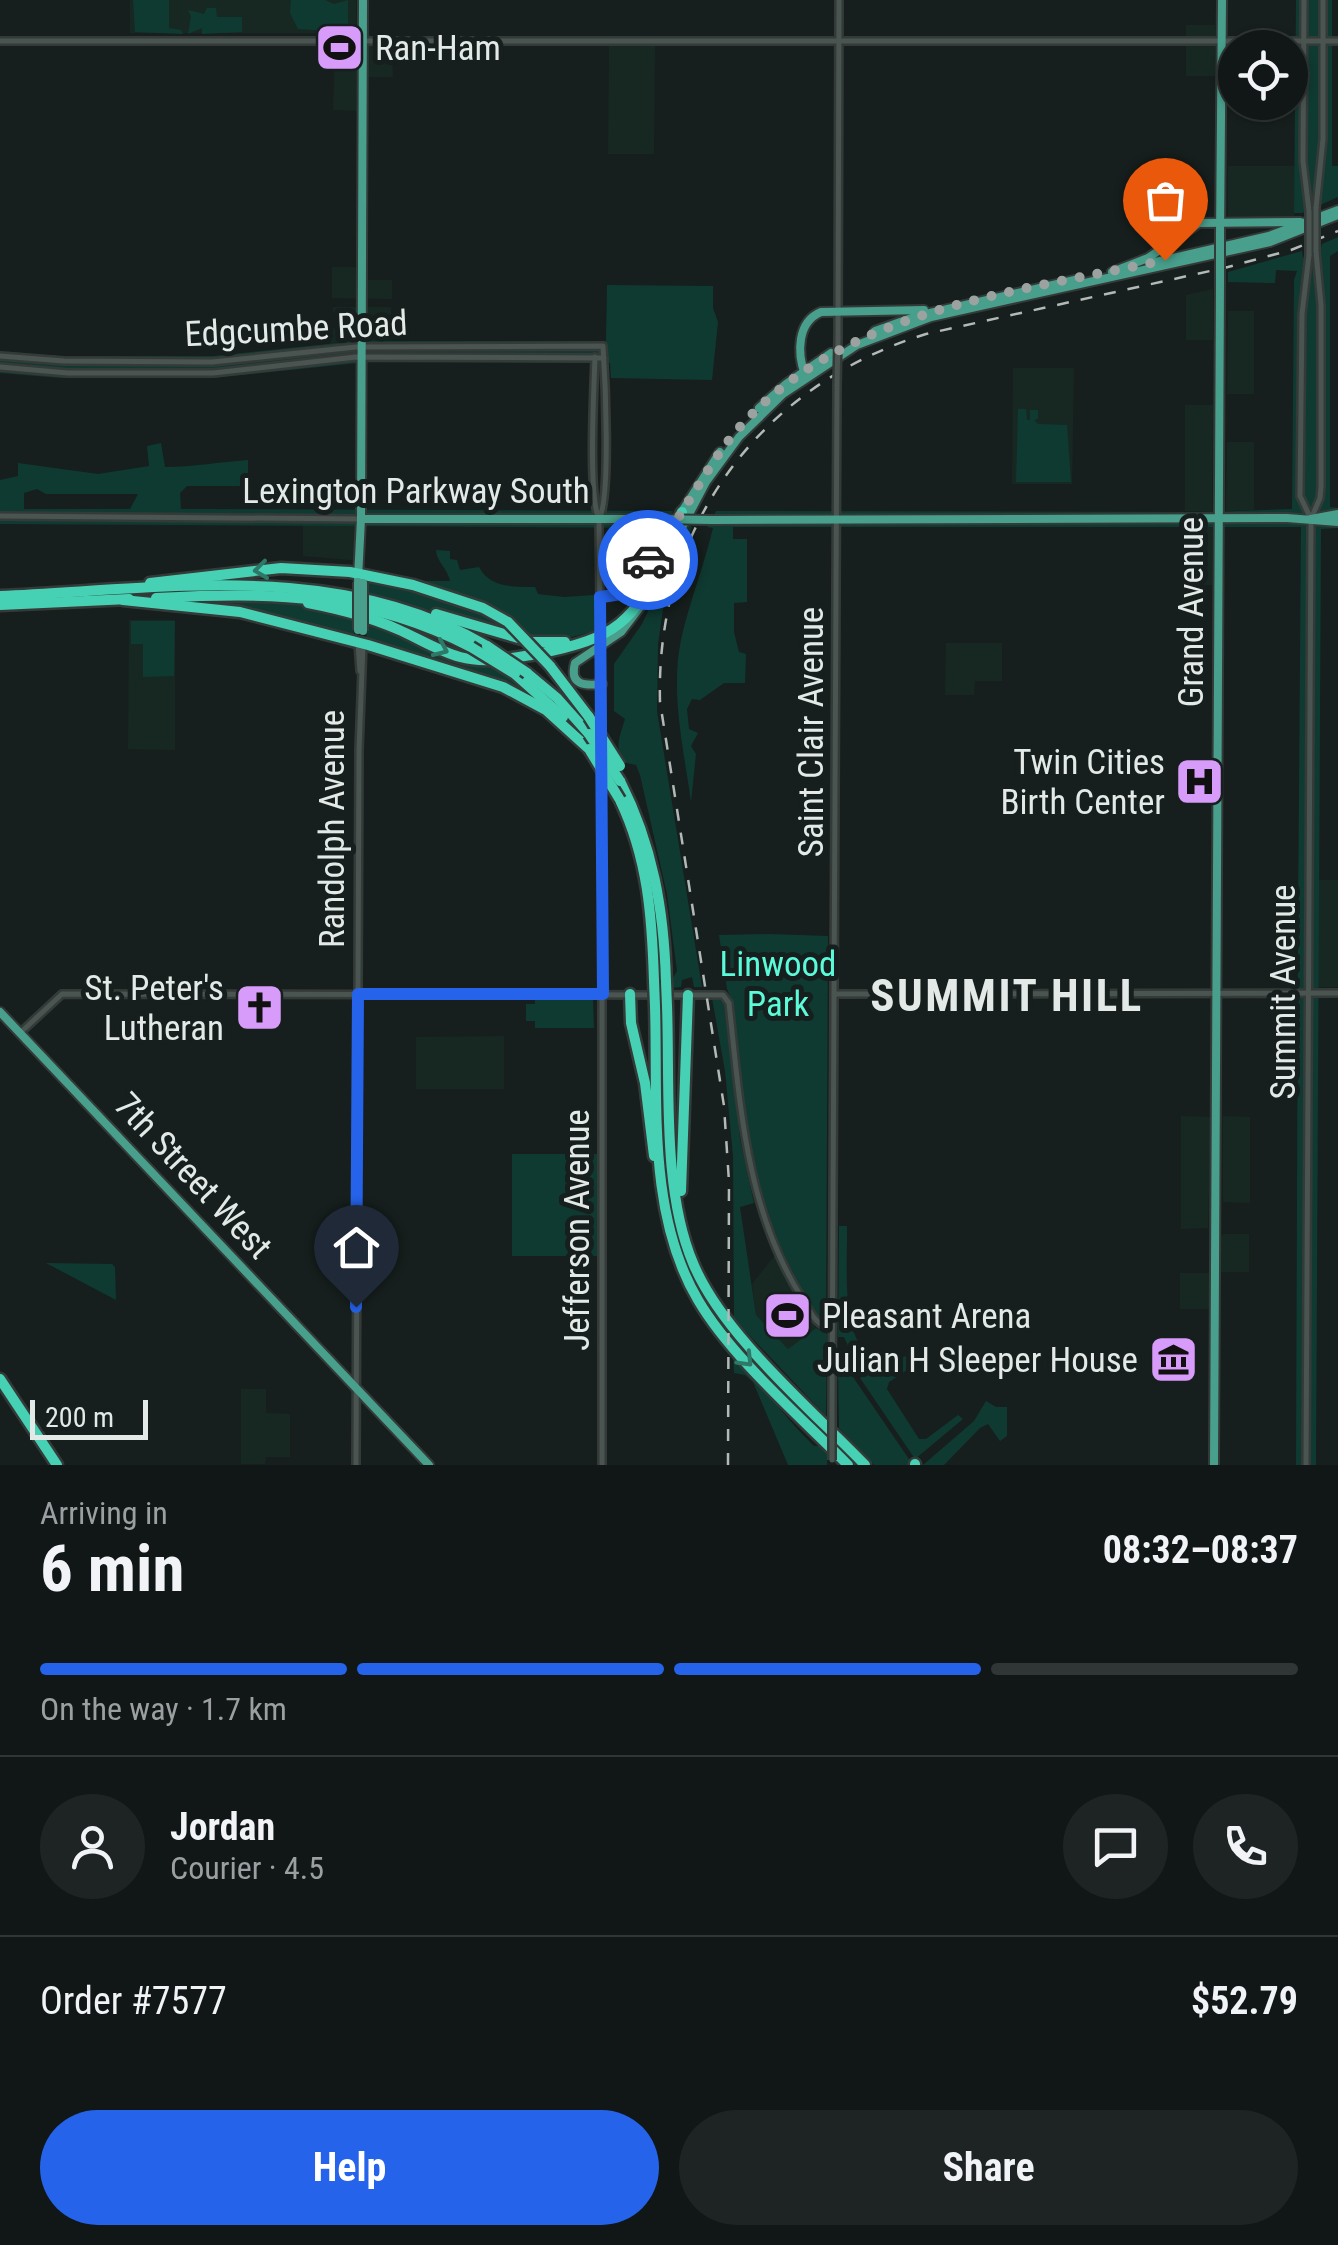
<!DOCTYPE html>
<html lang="en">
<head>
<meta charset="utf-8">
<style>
	body { margin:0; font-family:"Roboto Condensed",sans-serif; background:#1e2423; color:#f1f3f6; height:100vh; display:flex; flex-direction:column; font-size:38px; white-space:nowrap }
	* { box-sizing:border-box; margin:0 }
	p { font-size:32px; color:#9c9fa1 }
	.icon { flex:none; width:55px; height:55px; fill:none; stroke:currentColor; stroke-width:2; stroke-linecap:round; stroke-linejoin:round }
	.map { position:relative; height:1465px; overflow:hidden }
	.side { display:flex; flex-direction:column; background:#101716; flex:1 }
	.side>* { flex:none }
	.tools { position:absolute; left:1218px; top:30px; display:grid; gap:20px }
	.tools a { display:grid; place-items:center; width:90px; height:90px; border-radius:50%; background:#101716; box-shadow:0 2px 8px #0004,0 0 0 2px #303635; font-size:50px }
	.scale { position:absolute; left:30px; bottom:25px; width:118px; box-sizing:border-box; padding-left:10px; border:5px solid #e3e9e7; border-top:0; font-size:28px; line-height:35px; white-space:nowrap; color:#e3e9e7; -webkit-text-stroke:8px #161f1d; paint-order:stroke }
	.pin { position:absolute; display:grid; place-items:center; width:85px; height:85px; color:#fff; margin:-102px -42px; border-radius:50% 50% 50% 0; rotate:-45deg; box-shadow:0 0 10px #0007 }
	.pin .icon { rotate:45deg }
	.courier { position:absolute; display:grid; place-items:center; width:100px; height:100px; margin:-50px; border:8px solid #2563eb; border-radius:50%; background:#fff; color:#222; box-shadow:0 2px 12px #0007 }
	.head em { font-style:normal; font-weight:700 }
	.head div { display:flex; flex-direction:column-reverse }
	.head { display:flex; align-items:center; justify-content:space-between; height:170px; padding:0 40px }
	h1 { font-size:65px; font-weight:700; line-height:75px }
	.bar { display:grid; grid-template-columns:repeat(4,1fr); gap:15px 10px; align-content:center; height:120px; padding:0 40px }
	.bar i { height:12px; border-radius:8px; background:#303635 }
	.bar .current { background:#2563eb }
	.bar p { grid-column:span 4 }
	.line { display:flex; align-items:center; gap:25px; padding:0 40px; border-top:2px solid #303635 }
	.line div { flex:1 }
	.round { display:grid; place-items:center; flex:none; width:105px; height:105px; border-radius:52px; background:#1e2423 }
	.cta { display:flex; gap:20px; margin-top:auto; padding:20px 40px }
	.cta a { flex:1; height:115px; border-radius:60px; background:#2563eb; color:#fff; font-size:40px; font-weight:700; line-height:115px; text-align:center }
	.cta a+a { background:#1e2423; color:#f1f3f6 }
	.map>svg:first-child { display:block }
	.built { fill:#172823 }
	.green { fill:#0f3a31; fill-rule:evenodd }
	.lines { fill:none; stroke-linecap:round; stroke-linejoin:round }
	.minor-casing { stroke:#343a38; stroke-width:10 }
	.major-casing { stroke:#343a38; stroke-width:12 }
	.highway-casing { stroke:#343a38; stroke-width:15 }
	.minor { stroke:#4a5451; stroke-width:5 }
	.major { stroke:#489f8c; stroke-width:8 }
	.highway { stroke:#46d1b4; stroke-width:10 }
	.rail { stroke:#b2b9b7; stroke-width:2.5; stroke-dasharray:12 12; stroke-linecap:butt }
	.minor-bridge-casing { stroke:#343a38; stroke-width:10; stroke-linecap:butt }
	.major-bridge-casing { stroke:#343a38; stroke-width:12; stroke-linecap:butt }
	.highway-bridge-casing { stroke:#343a38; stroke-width:15; stroke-linecap:butt }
	.minor-bridge { stroke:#4a5451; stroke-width:5 }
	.major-bridge { stroke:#489f8c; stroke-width:8 }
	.highway-bridge { stroke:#46d1b4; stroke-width:10 }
	.oneway { stroke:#2e7868 }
	.done { stroke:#9ba2a0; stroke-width:10; stroke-dasharray:0 18 }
	.route { stroke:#2563eb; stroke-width:12 }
	.labels { text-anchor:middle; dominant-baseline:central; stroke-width:10; stroke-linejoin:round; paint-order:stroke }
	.poi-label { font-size:35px; fill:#e3e9e7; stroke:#161f1d; text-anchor:end }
	.street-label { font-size:35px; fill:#e3e9e7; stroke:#161f1d }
	.park-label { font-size:35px; fill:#5bfad9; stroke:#161f1d }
	.district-label { font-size:45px; font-weight:bold; letter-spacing:2.5px; fill:#e3e9e7; stroke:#161f1d }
</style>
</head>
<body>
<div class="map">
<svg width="1338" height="1465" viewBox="0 0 1338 1465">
	<rect width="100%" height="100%" fill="#161f1d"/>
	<g class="built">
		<rect x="130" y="0" width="226" height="33"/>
		<rect x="1186" y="25" width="29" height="51"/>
		<polygon points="335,45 357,46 358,54 369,54 369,46 392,46 393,77 363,77 363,111 333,110"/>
		<polygon points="609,46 655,46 654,154 608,154"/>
		<polygon points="1228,166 1295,166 1294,220 1228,219"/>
		<polygon points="332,267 362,267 363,280 392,280 392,299 332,298"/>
		<polygon points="1213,289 1213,340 1186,340 1186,295"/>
		<polygon points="333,307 391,307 391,341 331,343 331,328 360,329 361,313 333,313"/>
		<polygon points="1228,311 1254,311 1254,394 1227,394"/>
		<polygon points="1013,368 1074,368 1072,484 1012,484"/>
		<polygon points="1185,405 1213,405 1212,512 1185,511"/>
		<polygon points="1227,442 1254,442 1254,510 1226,511"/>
		<polygon points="303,525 361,526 361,561 303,556"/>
		<rect x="1184" y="526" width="28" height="59"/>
		<polygon points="129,620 175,620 175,750 128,749"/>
		<polygon points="946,643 1002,643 1002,681 975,681 974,695 945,695"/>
		<polygon points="1319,880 1338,880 1338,987 1318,987"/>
		<polygon points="504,1036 504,1089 416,1089 416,1037"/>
		<polygon points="1181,1116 1211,1117 1208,1228 1181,1229"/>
		<polygon points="1223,1116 1250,1117 1250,1203 1223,1202"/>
		<polygon points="1224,1234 1249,1234 1249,1272 1220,1272 1220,1237"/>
		<polygon points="775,1255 816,1328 788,1349 756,1315 752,1284"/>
		<rect x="1180" y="1273" width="30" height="36"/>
		<polygon points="241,1389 266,1389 266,1413 290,1414 290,1457 266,1457 265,1464 241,1464"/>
	</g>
	<g class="green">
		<polygon points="133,0 169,0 169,28 181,30 183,34 135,32"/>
		<polygon points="291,0 325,0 334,4 348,0 348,32 298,29 290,13"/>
		<polygon points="1296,0 1332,0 1332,166 1338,166 1338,197 1302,213 1294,213"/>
		<polygon points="207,8 216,8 217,17 242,17 242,32 202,34 202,28 188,34 191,16 188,10 204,14"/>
		<path d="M1338,237V251L1330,256V507L1338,508V528L1321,529L1316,1465H1296L1298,937L1292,927L1298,921L1301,527H733V539H747V602L734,603V632L739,652L746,654L745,683H724L700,700L692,699L687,709L689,729L698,733L691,746L696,754L691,802C684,751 670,692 681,640C689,603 704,566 713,528L707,527L716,511L1212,512L1292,509L1294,280L1297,271L1276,270L1275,283L1228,282V272L1302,251L1303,258L1319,255L1322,244Z"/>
		<polygon points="607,285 713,286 713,308 718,322 712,380 611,378 610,363 368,362 213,378 61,378 0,373 0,351 59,356 214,356 355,341 606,341"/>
		<polygon points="1018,409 1026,409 1027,420 1030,420 1030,410 1038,410 1038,419 1034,420 1038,424 1067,425 1071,482 1016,482"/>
		<path d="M161,443L165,467C194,467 219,462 248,460V486H187L180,493L181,509L673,511L662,528L0,524V480L18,476V463L98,474L149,466L147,446ZM37,489L46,494H138L130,509H24V493Z"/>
		<path d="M689,525L692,527L663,609L658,644L657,711L702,987H694L692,977L682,980L681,987L671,988V981L677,971L667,894L640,775L636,765L622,762C615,744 620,736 625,719L614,711V664L642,624Z"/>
		<path d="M436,550L450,551V559L457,560L460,570L479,567C490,588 514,587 535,587L538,594L564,597L594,595L595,631L564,639H533L520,628L422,584L423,581H450C448,569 436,561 436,550Z"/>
		<path d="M368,579C428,591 473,603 524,639L367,593Z"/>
		<polygon points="256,598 299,603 354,616 354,639 187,602"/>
		<polygon points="367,620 489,662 546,707 366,642"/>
		<polygon points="131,621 175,621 174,676 143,677 143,644 131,644"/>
		<path d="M769,934L828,936L826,1324L823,1323C753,1221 746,1128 734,1008L727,989L719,935Z"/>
		<polygon points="712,998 722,999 726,1005 740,1139 754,1203 740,1207 756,1315 788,1349 816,1328 827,1334 826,1416 734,1319 733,1156 725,1071"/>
		<polygon points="535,1000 593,1000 594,1028 535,1028 535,1021 526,1021 526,1004 535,1004"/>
		<rect x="512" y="1154" width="86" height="102"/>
		<path d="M839,1226H847C848,1257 840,1335 868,1352L874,1349L882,1359L861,1370L848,1362L838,1361V1355L850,1350L844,1337H838Z"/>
		<polygon points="46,1263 112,1264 115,1267 116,1300"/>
		<polygon points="918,1350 925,1358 889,1382 887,1389 919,1439 926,1439 958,1415 963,1419 915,1459 860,1378"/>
		<path d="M733,1354C762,1385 784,1417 814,1446H822L827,1451V1465H788L753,1382L745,1375L734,1373Z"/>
		<polygon points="838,1370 848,1372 853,1377 913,1465 874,1465 839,1428"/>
		<polygon points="986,1401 996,1407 1007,1407 1007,1436 1000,1441 988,1424 980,1428 944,1465 923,1465 974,1421"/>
	</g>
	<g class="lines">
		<defs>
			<g id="minor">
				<polyline points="1304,0 1303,161 1309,211"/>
				<polyline points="0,41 1338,41"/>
				<polyline points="1316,208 1323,139 1323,0"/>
				<polyline points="1309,255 1302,314 1300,496 1311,519"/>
				<polyline points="838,338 839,0"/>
				<path d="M0,356L64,361L212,362L356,347L603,346C605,376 611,498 599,519"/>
				<path d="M595,357C594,389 588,496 599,519L600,609"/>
				<polyline points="0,367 68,373 213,373 356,357 604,358"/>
				<polyline points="0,516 361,519"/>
				<polyline points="358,643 360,671"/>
				<polyline points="601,660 602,732"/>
				<polyline points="834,994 1338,993"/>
				<path d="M20,1033L62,994L723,995L729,1003C740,1104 746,1210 802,1298C810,1311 816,1327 832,1328"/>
				<polyline points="832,1411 837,385"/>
				<polyline points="356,1465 359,750 363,644"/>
				<polyline points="602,1465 602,778"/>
				<polyline points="1306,1465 1311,519 1320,498 1321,487 1321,305 1316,252"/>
			</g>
			<g id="major">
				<polyline points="1220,235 1222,0"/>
				<polyline points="1151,263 1269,236 1338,210"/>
				<polyline points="1112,272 1148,258 1199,223 1300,222"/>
				<polyline points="875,331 917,316 1079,279"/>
				<path d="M805,375C797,353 797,322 821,312L924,310"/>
				<polyline points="759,408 786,384 831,353"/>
				<polyline points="679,516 720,452"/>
				<polyline points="361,519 653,519"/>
				<polyline points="1311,519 1338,514"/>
				<polyline points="712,520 1287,518 1338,522"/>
				<polyline points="668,554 706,482 739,437 783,394 857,345 931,317 1270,242 1338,215"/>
				<polyline points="358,578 361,519 363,0"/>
				<path d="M600,597C636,598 651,553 670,527"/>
				<path d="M602,684C584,686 569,685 575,663L621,632L650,594"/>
				<polyline points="0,1012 429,1465"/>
				<polyline points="1214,1465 1220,283"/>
			</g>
			<g id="highway">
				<polyline points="659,558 682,512"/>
				<polyline points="150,583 281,568 350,572 413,585 483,608 508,622"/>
				<path d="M0,596C163,589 339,559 487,646"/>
				<path d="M156,598C271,592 367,593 471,647"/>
				<polyline points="123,600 240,612 368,645 503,687 546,710 589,749"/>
				<path d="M308,603C339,609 368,616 397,629C418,638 438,651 460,657C486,664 512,658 537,654C618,638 632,623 669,552"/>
				<polyline points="0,605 129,599"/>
				<polyline points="436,614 532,642 565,642"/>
				<polyline points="550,666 589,717"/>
				<polyline points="527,673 557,698 589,734"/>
				<polyline points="515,674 563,717"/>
				<path d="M620,781C653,846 664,910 666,982"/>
				<path d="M620,800C648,858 652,917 654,981"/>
				<polyline points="630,994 631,1023 645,1083 654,1156"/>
				<path d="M655,1006C658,1102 647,1214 698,1300C732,1358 800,1416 848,1465"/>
				<path d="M667,1006C670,1085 662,1190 693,1263C722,1334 811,1409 865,1465"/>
				<polyline points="681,1191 688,995"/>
				<polyline points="0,1379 57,1465"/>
				<polyline points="915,1464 915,1465"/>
			</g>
		</defs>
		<use href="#minor" class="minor-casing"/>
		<use href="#major" class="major-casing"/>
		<use href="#highway" class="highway-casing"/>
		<use href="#minor" class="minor"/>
		<use href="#major" class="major"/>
		<use href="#highway" class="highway"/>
		<path class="rail" d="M728,1465L729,1182L724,1106L660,702C655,527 760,385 926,334L1228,267L1291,250L1338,231"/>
		<defs>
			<g id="minor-bridge">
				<polyline points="1309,211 1309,255"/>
				<polyline points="1316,252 1316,208"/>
				<polyline points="837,385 838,338"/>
				<polyline points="600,609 601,660"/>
				<polyline points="832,1460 832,1411"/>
			</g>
			<g id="major-bridge">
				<polyline points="1220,235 1220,283"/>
				<polyline points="653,519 712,520"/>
				<polyline points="363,583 363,631"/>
				<polyline points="358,630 358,582"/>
			</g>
			<g id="highway-bridge">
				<polyline points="508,622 550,666"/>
				<polyline points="487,646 527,673"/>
				<polyline points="471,647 515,674"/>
				<polyline points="589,717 620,766"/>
				<polyline points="589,734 620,781"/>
				<polyline points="589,749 620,800"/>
				<polyline points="654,981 655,1006"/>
				<polyline points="666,982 667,1006"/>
			</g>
		</defs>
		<use href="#minor-bridge" class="minor-bridge-casing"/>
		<use href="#major-bridge" class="major-bridge-casing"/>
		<use href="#highway-bridge" class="highway-bridge-casing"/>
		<use href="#minor-bridge" class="minor-bridge"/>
		<use href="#major-bridge" class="major-bridge"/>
		<use href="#highway-bridge" class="highway-bridge"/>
	</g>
	<defs><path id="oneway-chevron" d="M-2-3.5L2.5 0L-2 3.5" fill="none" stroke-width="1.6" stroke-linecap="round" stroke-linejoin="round" transform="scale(2.5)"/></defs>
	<g class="oneway">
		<use href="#oneway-chevron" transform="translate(261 570) rotate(173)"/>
		<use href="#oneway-chevron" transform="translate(441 649) rotate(24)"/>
		<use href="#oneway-chevron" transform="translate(746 1360) rotate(46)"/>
	</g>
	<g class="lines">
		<path class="done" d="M648,560C659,543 673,527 683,510C701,482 717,453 739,428C847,307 1015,293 1165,260"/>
		<polyline class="route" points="356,1307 358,994 603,994 600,597 622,594 648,560"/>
	</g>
	<defs>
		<symbol id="stadium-square" viewBox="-11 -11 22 22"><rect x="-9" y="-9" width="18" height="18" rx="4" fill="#d79bf9" stroke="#161f1d"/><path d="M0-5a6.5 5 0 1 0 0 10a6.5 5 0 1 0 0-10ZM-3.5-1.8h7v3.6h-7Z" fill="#111"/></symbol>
		<symbol id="hospital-square" viewBox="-11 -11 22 22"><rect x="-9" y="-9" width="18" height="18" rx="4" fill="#d79bf9" stroke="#161f1d"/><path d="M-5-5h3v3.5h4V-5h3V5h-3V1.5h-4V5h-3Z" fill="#111"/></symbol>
		<symbol id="church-square" viewBox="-11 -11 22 22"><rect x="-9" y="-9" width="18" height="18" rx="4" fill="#d79bf9" stroke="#161f1d"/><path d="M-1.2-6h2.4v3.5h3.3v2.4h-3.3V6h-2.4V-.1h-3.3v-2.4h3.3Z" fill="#111"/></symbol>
		<symbol id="museum-square" viewBox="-11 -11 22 22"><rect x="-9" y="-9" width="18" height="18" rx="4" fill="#d79bf9" stroke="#161f1d"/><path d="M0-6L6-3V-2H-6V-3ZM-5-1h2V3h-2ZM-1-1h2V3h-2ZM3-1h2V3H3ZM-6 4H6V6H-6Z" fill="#111"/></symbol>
	</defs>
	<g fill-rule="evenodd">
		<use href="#stadium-square" x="312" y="20" width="55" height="55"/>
		<use href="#hospital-square" x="1172" y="754" width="55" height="55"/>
		<use href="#church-square" x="232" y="980" width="55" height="55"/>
		<use href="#stadium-square" x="760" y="1288" width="55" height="55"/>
		<use href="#museum-square" x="1146" y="1332" width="55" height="55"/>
	</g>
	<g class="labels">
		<g class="poi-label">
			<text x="375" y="48" text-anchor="start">Ran-Ham</text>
			<text x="1165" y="762">Twin Cities<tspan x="1165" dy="40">Birth Center</tspan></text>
			<text x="224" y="988">St. Peter's<tspan x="224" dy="40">Lutheran</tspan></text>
			<text x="822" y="1316" text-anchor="start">Pleasant Arena</text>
			<text x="1138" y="1360">Julian H Sleeper House</text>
		</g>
		<g class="street-label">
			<text transform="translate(296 329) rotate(-3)">Edgcumbe Road</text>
			<text x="416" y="491">Lexington Parkway South</text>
			<text transform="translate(1191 612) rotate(-90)">Grand Avenue</text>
			<text transform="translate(811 732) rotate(-90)">Saint Clair Avenue</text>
			<text transform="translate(332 829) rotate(-90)">Randolph Avenue</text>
			<text transform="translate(1283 992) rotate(-90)">Summit Avenue</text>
			<text transform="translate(193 1176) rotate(47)">7th Street West</text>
			<text transform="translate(577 1230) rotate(-90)">Jefferson Avenue</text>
		</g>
		<g class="park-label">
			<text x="778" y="964">Linwood<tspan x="778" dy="40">Park</tspan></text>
		</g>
		<g class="district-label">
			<text x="1007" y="995">SUMMIT HILL</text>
		</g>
	</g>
</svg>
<div class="tools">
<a><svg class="icon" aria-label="locate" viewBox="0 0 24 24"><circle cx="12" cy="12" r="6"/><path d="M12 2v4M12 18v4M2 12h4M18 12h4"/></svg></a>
</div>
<div class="scale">200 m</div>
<div class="pin" style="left:1165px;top:260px;background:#ea580c"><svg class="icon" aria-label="bag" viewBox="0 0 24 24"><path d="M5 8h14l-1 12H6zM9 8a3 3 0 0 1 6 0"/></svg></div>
<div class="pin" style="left:356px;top:1307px;background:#1f2937"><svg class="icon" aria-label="home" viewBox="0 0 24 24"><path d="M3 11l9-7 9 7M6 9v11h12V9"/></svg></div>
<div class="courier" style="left:648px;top:560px"><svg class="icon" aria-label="car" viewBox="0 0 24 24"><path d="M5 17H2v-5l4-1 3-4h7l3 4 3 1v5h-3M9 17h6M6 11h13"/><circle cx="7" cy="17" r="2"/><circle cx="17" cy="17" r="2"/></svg></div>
</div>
<section class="side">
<div class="head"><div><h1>6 min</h1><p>Arriving in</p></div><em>08:32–08:37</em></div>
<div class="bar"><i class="current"></i><i class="current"></i><i class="current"></i><i></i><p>On the way · 1.7 km</p></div>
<div class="line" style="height:180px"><a class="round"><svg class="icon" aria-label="person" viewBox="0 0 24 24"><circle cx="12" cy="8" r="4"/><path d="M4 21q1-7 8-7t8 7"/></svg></a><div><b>Jordan</b><p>Courier · 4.5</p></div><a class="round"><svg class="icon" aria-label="chat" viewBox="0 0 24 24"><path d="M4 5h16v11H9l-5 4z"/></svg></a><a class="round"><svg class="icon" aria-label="phone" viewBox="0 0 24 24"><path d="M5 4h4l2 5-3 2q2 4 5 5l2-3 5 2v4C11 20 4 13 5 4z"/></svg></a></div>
<div class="line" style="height:130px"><div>Order #7577</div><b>$52.79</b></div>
<div class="cta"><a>Help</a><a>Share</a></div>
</section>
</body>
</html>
